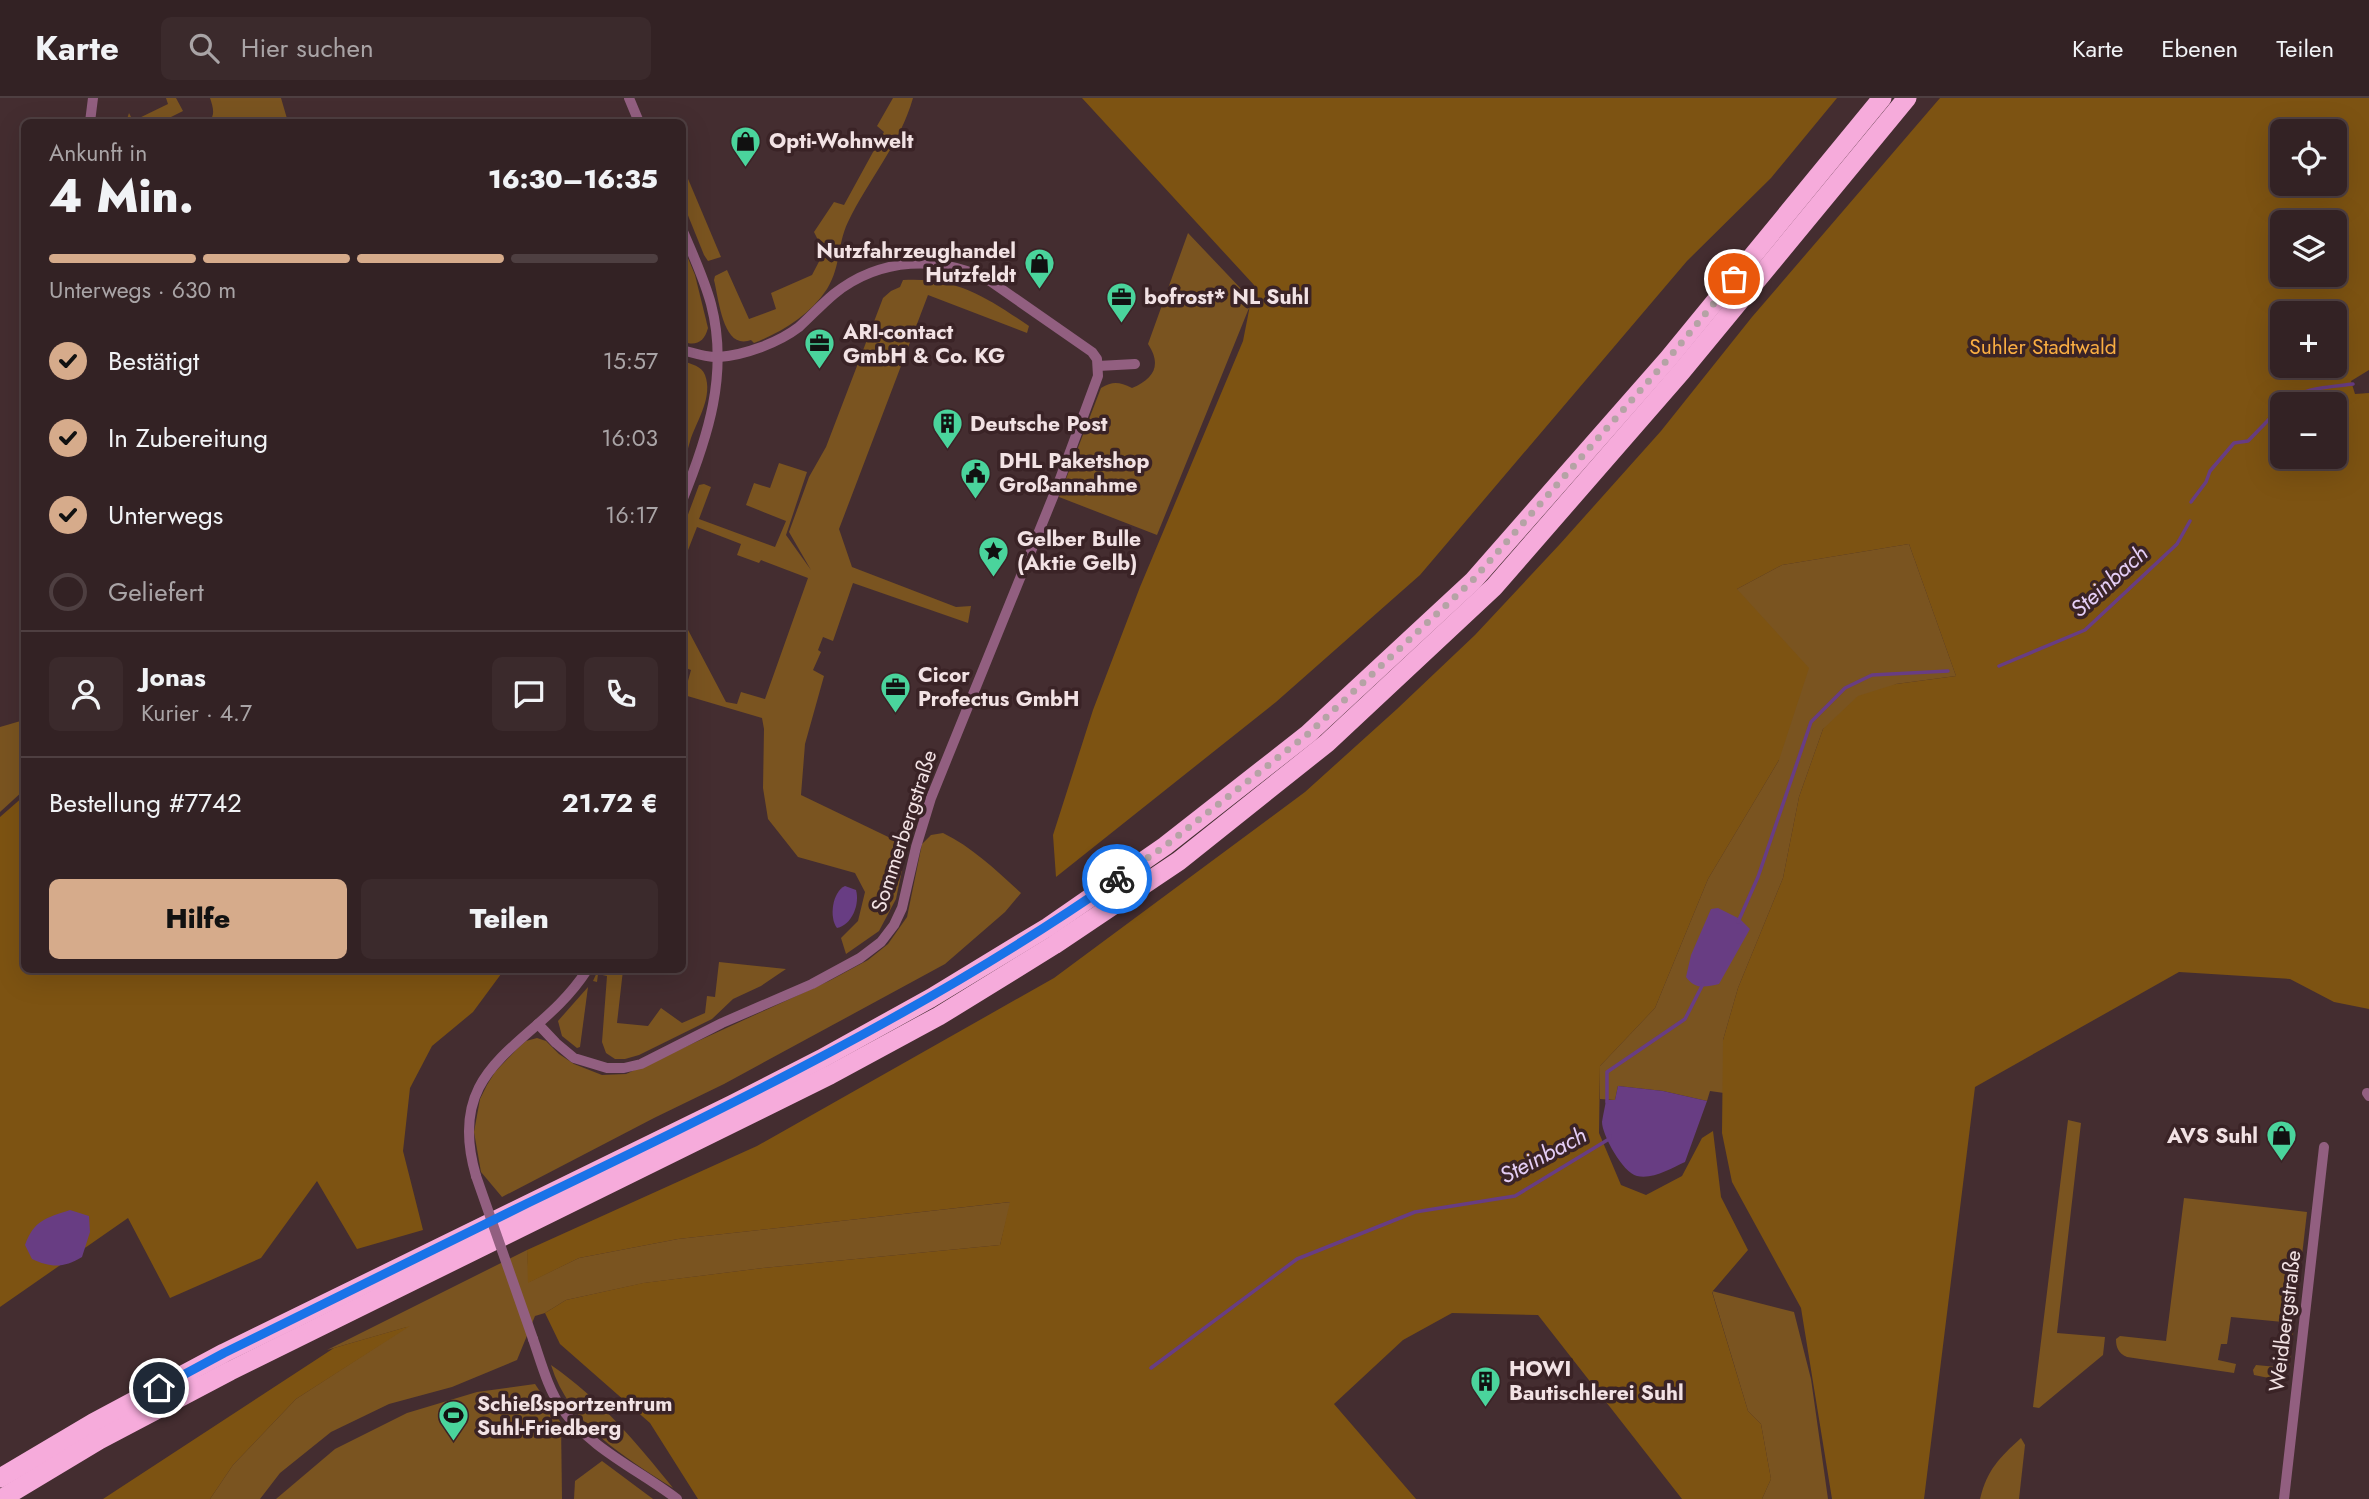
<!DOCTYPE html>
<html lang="de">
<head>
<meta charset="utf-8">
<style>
	body { margin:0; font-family:Jost,sans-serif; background:#3b2a2c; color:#f1f3f6; height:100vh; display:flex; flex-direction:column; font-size:26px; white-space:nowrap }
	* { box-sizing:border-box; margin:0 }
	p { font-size:23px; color:#a9a4a6 }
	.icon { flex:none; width:38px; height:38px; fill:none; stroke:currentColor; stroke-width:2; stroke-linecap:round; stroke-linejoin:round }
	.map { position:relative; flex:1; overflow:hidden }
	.details { position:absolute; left:21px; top:21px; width:665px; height:854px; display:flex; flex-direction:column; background:#332224; border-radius:10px; box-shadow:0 7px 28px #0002,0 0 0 2px #4e3f41 }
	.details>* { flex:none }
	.fabs { position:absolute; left:2270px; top:21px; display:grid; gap:14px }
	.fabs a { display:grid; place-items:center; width:77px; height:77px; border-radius:10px; background:#332224; box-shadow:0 7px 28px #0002,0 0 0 2px #4e3f41; font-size:35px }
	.pin { position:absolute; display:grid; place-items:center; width:60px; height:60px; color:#fff; margin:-30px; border:4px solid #fff; border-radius:50%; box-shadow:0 2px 7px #0007 }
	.courier { position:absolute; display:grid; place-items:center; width:70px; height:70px; margin:-35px; border:5px solid #1a73e8; border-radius:50%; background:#fff; color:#222; box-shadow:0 2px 9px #0007 }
	.head em { font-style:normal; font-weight:800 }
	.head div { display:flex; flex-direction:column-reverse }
	.head { display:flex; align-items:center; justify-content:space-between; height:119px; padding:0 28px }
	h1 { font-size:46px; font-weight:800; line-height:52px }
	.bar { display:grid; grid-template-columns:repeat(4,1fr); gap:10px 7px; align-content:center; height:84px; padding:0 28px }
	.bar i { height:9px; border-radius:5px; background:#4e3f41 }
	.bar .current { background:#d6ab8b }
	.bar p { grid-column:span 4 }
	.line { display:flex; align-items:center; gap:18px; padding:0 28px; border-top:2px solid #4e3f41 }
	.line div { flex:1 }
	.round { display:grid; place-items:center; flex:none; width:74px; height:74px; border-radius:10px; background:#3b2a2c }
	ol { padding:0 28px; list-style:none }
	li { display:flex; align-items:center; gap:21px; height:77px }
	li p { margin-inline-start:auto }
	li .icon { padding:7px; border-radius:50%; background:#d6ab8b; color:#111; stroke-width:4 }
	li:last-child { color:#a9a4a6 }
	li i { width:38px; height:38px; border:4px solid #4e3f41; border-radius:50% }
	.primary-button { display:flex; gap:14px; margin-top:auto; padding:14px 28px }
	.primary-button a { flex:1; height:80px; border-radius:10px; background:#d6ab8b; color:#111; font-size:28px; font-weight:800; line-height:80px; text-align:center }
	.primary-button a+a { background:#3b2a2c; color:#f1f3f6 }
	header { display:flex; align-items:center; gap:42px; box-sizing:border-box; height:98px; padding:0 35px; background:#332224; border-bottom:2px solid #4e3f41 }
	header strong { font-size:33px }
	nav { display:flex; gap:38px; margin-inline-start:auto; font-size:24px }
	.search { width:490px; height:63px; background:#3b2a2c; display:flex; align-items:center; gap:18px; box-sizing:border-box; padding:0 24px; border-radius:10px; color:#a9a4a6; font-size:26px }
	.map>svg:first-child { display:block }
	.green { fill:#7a5420 }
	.forest { fill:#7d5312; fill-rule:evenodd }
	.water { fill:#683d83 }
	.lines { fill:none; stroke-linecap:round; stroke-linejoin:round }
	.stream { stroke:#683d83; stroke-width:3.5 }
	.street { stroke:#925f80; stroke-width:10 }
	.highway { stroke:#f6abdb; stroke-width:19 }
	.street-bridge { stroke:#925f80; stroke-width:10 }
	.done { stroke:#b5a3a5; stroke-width:7; stroke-dasharray:0 12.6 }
	.route { stroke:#1a73e8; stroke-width:9 }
	.labels { text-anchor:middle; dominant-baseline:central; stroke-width:7; stroke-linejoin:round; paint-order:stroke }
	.poi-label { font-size:21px; font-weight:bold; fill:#f2e2e4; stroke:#3a2326; text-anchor:start }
	.park-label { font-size:21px; fill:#faae42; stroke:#3a2326 }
	.street-label { font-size:21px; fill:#f2e2e4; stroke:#3a2326 }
	.water-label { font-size:23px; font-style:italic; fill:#e5cef6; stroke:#3a2326 }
</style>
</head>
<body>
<header>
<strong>Karte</strong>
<div class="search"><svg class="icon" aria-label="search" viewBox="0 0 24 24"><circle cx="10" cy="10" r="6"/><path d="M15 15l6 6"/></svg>Hier suchen</div>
<nav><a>Karte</a><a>Ebenen</a><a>Teilen</a></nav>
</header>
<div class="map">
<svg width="2369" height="1401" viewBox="0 0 2369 1401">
	<rect width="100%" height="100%" fill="#442d30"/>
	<g class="green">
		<polygon points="166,0 176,0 183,13 169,20 174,24 126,24 129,15 133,23 168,6"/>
		<path d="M210,0H281L288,24H208C216,18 213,9 210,0Z"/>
		<path d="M893,0H913C900,46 868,82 848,124C837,147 841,168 827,191C810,217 782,234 754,245L751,242C748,243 744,244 740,243C722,239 718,198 714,182L715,178L727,172L749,221L776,211L771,195L812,177L824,154L814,134L834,104L844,107L884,34L877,28Z"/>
		<polygon points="683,69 721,159 708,163 704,157 683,105"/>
		<path d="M1188,135L1245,195L1249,210L1157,437L1059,399L1101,290C1113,283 1119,284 1132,290C1154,281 1162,267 1148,246Z"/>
		<path d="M683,148L695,177L708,230C704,244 697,248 683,244Z"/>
		<path d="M903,182C957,179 986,199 1029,228L1027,235L928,197L839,431L852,469L956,509L971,508L968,525L853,485L833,543L823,539L818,552L821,554L813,572L824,578L805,646L801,697L907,748L896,801L879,833L846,856L841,840L858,823L865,794L855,775L798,759L768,721L763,690L764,631L762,620L684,597L691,572L683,569V529L687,530L726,604L737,606L741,594L765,601L808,480L761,462L759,465L737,457L741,446L697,429L683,465V430L699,387L704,386L711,389L699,421L775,449L786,423L746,407L754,385L770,390L779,365L807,374L786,437L811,472L789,434L809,379L826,349L883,200L891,193L900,189Z"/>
		<path d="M683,263C691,266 702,268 705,277C713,298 698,321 691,340C687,352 685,366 683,378Z"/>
		<polygon points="1909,446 1956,578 1896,586 1823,631 1799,699 1783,780 1738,890 1723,942 1724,995 1710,993 1707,1003 1663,993 1618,988 1615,1002 1600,1001 1600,968 1655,910 1708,781 1779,662 1737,491 1782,467"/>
		<polygon points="24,622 24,692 0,714 0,629"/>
		<path d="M943,735C972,749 997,773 1021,795L1005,814L945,866L724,986L654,1020L502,1099L481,1074L474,1034L480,1001L487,987L495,974L516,952L526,943L537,940L546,943L559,956L574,966L602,977L626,976L829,883L868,862L888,846L907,819L922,746L931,737Z"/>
		<polygon points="719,864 786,871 761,888 733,901 712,921 639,957 625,961 615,961 606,955 602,944 607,878 598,876 597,884 593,883 598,872 623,872 617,925 648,928 661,910 682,925 705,915 707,898 715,899"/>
		<polygon points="588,889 580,949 577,950 562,938 558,923"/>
		<polygon points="2068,1022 2081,1025 2057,1235 2105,1239 2103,1257 2039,1310 2033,1309"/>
		<path d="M2184,1100L2307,1114L2289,1271C2281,1285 2267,1279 2254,1277L2253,1272L2256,1267L2277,1269L2283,1224L2231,1219L2227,1246H2221L2218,1262L2236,1266L2234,1275L2127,1259C2118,1255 2116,1249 2116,1241L2120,1238L2166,1243Z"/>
		<polygon points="1011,1104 1000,1147 763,1170 644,1185 566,1202 545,1215 535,1218 517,1262 452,1289 389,1306 331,1334 280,1375 260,1401 210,1401 233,1367 296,1301 407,1229 327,1252 527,1152 529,1184 579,1160 678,1141"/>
		<polygon points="1712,1193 1794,1214 1811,1281 1828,1401 1762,1401 1771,1381 1761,1326 1748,1313"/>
		<path d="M551,1267C599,1300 637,1345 673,1390C624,1359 569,1326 551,1267Z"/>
		<polygon points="535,1286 561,1325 562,1401 276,1401 335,1351 407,1315 477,1294"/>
		<path d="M2021,1340L2025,1347L2019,1401H1980C1987,1372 1999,1360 2021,1340Z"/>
		<polygon points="602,1363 653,1401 574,1401 575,1383"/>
	</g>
	<g class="forest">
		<polygon points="1082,0 1837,0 1771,80 1687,163 1420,477 1276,604 1056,779 1053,737 1093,612 1140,489 1243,243 1254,187"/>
		<path d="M1940,0H2369V272L2351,283L2355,296L2369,295V911L2334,904L2290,881L2179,874L1975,989L1924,1401H1832L1801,1210L1732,1084L1722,1035L1723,942L1738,890L1783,780L1799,699L1823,631L1858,598L1896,586L1956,578L1909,446L1782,467L1737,491L1809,570L1779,662L1708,781L1655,910L1600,968L1599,1035L1621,1087L1646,1097L1682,1078L1702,1040L1713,1033L1721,1099L1748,1152L1712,1194L1748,1313L1761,1326L1771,1381L1762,1401H1682L1538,1217L1452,1215L1403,1242L1334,1306L1416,1401H698L650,1325L560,1246L545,1215L566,1202L643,1185L763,1170L1000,1147L1010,1104L678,1141L579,1160L528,1185L527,1152L757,1048L1054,880L1305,694L1397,611L1475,537L1560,446L1661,333L1752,219ZM2282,33H2334V86H2282ZM2282,124H2334V177H2282ZM2282,215H2334V268H2282ZM2282,306H2334V359H2282Z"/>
		<polygon points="24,698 24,872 504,872 473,914 432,948 410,990 403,1053 423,1132 357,1151 317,1083 261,1160 170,1200 128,1120 0,1209 0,719"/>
		<polygon points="410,1228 296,1301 233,1367 210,1401 103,1401 334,1250"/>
	</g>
	<g class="water">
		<path d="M845,788L856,792C860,806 852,827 837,830C829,820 832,794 845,788Z"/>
		<path d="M1718,810L1740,821L1750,831L1719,886C1706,889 1695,892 1686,879L1691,857L1711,811Z"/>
		<path d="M1618,988L1663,993L1707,1003L1685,1064C1672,1070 1652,1082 1637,1078C1623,1075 1602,1037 1602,1024C1603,1017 1605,1009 1606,1002H1615Z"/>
		<path d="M70,1112L89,1118L90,1134L82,1159C64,1170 51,1170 32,1161L25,1147C34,1122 46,1120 70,1112Z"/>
	</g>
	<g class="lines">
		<g class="stream">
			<path d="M2284,306C2301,289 2331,289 2353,286"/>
			<polyline points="2191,404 2206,384 2210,373 2234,345 2248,343 2282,308"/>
			<polyline points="1999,568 2085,532 2177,446 2190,423"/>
			<polyline points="1738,824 1758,779 1811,624 1845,590 1872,577 1948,573"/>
			<polyline points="1607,1004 1607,974 1685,921 1703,886"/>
			<polyline points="1151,1270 1297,1161 1415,1114 1515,1098 1609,1041 1610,1038"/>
		</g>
		<g class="street">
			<polyline points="629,0 639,24"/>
			<polyline points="90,24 93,0"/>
			<path d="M682,131C692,155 704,180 711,206C729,275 708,339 682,403"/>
			<polyline points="1098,268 1135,266"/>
			<path d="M538,926L556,945L574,960L607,970H624L641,966L722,925L812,886L860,860L881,844L894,827L902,810L916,749L931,700L1057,389L1098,278L1097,261L1092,254L990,183C940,157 880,159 834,196C822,206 811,218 799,229C778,245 745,257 719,259C707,260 694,255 682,252"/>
			<polyline points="2367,995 2369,998"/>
			<path d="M476,1078C442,962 537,950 587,872"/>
			<path d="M533,1241C541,1264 548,1291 562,1311C591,1351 639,1372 677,1401"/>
			<polyline points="2284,1401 2324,1049"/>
		</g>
		<g class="highway">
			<polyline points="0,1380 93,1325 224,1255 733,1006 821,961 931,900 1048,829 1165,748 1308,636 1473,483 1668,261 1882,0"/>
			<polyline points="1,1401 99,1342 230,1273 830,977 939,918 1054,847 1179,763 1327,645 1494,489 1682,273 1907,0"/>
		</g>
		<polyline class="street-bridge" points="476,1078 533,1241"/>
	</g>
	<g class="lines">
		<polyline class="done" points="1117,781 1165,748 1308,636 1472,483 1668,261 1734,181"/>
		<path class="route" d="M159,1290L224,1255C326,1205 427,1154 528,1105C731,1007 932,910 1117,781"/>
	</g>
	<defs>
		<symbol id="shop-pin" viewBox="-11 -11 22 30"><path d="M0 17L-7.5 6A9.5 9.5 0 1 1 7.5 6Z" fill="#4ad49c" stroke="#3a2326"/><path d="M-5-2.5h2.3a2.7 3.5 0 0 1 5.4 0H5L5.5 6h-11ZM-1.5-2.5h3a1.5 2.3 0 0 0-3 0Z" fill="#111"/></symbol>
		<symbol id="office-pin" viewBox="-11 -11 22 30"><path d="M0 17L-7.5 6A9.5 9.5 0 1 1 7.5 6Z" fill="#4ad49c" stroke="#3a2326"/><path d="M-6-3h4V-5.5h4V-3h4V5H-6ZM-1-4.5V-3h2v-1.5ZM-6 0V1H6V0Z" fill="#111"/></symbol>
		<symbol id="building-pin" viewBox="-11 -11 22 30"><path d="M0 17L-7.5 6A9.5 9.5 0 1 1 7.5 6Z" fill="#4ad49c" stroke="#3a2326"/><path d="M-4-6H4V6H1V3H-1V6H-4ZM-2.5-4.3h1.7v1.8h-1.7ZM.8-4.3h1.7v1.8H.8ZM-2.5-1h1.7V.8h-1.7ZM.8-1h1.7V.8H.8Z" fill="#111"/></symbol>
		<symbol id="civic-pin" viewBox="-11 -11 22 30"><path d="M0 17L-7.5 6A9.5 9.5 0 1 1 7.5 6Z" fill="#4ad49c" stroke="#3a2326"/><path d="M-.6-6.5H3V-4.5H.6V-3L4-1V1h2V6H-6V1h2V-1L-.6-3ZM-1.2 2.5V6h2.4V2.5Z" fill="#111"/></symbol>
		<symbol id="sight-pin" viewBox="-11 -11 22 30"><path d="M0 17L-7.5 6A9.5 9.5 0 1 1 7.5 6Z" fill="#4ad49c" stroke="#3a2326"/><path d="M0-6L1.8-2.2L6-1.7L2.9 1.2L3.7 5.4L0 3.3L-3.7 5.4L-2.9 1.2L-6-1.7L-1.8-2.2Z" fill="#111"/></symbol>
		<symbol id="stadium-pin" viewBox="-11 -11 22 30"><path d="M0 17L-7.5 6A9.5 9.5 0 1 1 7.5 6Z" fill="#4ad49c" stroke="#3a2326"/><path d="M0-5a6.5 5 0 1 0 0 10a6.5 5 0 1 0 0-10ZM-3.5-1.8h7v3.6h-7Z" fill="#111"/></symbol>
	</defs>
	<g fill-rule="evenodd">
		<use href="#shop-pin" x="728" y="26" width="35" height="47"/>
		<use href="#shop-pin" x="1022" y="148" width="35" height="47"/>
		<use href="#office-pin" x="1104" y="182" width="35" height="47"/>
		<use href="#office-pin" x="802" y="228" width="35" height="47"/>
		<use href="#building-pin" x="930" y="308" width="35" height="47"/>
		<use href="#civic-pin" x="958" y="358" width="35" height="47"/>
		<use href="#sight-pin" x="976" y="436" width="35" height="47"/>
		<use href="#office-pin" x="878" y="572" width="35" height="47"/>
		<use href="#shop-pin" x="2264" y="1020" width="35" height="47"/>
		<use href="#building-pin" x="1468" y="1266" width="35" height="47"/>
		<use href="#stadium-pin" x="436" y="1300" width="35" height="47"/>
	</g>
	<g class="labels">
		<g class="poi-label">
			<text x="769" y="43">Opti-Wohnwelt</text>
			<text x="1016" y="153" text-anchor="end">Nutzfahrzeughandel<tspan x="1016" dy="24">Hutzfeldt</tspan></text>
			<text x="1144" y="199">bofrost* NL Suhl</text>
			<text x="843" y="234">ARI-contact<tspan x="843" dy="24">GmbH &amp; Co. KG</tspan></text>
			<text x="970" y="326">Deutsche Post</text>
			<text x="999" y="363">DHL Paketshop<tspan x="999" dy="24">Großannahme</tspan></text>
			<text x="1017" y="441">Gelber Bulle<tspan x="1017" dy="24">(Aktie Gelb)</tspan></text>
			<text x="918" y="577">Cicor<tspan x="918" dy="24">Profectus GmbH</tspan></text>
			<text x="2258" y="1038" text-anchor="end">AVS Suhl</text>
			<text x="1509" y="1271">HOWI<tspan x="1509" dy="24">Bautischlerei Suhl</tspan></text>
			<text x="477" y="1306">Schießsportzentrum<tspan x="477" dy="24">Suhl-Friedberg</tspan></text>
		</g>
		<g class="park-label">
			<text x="2043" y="249">Suhler Stadtwald</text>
		</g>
		<g class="street-label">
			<text transform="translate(904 733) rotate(-72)">Sommerbergstraße</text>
			<text transform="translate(2285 1223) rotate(-83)">Weidbergstraße</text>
		</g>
		<g class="water-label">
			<text transform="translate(2109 483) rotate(-42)">Steinbach</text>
			<text transform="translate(1543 1057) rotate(-28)">Steinbach</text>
		</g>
	</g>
</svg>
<div class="fabs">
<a><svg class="icon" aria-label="locate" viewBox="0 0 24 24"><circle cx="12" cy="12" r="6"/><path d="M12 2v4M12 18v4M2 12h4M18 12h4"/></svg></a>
<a><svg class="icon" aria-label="layers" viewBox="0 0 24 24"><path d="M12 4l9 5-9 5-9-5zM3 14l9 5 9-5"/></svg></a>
<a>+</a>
<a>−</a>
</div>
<div class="pin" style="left:1734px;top:181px;background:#ea580c"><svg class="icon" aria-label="bag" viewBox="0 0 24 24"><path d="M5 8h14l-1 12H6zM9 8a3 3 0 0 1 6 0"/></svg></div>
<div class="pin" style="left:159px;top:1290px;background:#1f2937"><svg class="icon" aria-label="home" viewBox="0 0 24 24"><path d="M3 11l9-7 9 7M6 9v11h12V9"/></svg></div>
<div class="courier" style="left:1117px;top:781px"><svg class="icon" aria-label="bike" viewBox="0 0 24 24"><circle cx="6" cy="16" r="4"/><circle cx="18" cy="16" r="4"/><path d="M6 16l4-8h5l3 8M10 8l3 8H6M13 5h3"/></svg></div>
<section class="details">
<div class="head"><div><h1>4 Min.</h1><p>Ankunft in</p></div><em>16:30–16:35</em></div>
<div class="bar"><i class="current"></i><i class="current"></i><i class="current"></i><i></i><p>Unterwegs · 630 m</p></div>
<ol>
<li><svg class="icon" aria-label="check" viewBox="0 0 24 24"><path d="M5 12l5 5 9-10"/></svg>Bestätigt<p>15:57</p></li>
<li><svg class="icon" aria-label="check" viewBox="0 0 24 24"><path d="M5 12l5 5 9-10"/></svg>In Zubereitung<p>16:03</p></li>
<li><svg class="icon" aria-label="check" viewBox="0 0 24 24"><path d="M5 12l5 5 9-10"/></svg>Unterwegs<p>16:17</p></li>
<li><i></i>Geliefert</li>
</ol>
<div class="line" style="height:126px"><a class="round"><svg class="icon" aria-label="person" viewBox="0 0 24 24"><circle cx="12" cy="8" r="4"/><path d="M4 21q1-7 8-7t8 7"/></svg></a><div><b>Jonas</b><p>Kurier · 4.7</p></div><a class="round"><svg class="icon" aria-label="chat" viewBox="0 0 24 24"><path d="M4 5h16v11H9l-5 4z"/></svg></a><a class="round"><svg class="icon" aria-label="phone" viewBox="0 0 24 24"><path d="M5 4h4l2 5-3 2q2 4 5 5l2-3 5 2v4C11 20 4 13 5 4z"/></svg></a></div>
<div class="line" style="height:91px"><div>Bestellung #7742</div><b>21.72 €</b></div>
<div class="primary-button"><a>Hilfe</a><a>Teilen</a></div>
</section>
</div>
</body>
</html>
